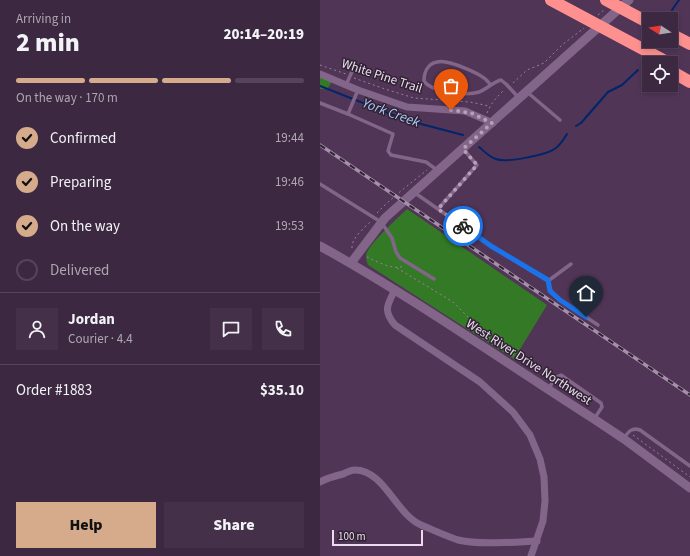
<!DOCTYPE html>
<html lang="en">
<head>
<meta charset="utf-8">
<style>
	body { margin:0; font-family:"Source Sans 3",sans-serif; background:#443048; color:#f1f3f6; height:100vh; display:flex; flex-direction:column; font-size:15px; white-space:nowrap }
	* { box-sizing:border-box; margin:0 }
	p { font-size:13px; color:#ada6b1 }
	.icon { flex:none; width:22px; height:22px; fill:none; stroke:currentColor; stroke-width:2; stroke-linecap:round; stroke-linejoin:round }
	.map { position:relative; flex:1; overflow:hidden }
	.drawer { display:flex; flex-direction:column; background:#3d2841; width:320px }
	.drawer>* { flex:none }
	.needle { width:26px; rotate:282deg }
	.controls { position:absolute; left:322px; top:12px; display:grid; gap:8px }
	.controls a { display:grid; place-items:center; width:36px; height:36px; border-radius:0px; background:#3d2841; box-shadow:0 2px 6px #0003,0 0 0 1px #56445a; font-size:20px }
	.scale { position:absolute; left:12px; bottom:10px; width:91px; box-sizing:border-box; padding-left:4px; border:2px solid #ecdaef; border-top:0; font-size:11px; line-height:14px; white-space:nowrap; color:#ecdaef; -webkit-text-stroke:3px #2f2232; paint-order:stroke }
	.pin { position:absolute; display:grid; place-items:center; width:34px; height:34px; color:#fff; margin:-41px -17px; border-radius:50% 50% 50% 0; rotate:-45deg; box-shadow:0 0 4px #0007 }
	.pin .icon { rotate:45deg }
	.courier { position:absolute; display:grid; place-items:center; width:40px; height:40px; margin:-20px; border:3px solid #1a73e8; border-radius:50%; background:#fff; color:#222; box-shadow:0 1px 5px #0007 }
	.summary em { font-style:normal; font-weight:800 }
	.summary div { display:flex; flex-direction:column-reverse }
	.summary { display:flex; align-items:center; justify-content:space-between; height:68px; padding:0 16px }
	h1 { font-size:26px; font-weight:800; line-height:30px }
	.bar { display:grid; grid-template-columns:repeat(4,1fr); gap:6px 4px; align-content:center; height:48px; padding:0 16px }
	.bar i { height:5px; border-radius:3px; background:#56445a }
	.bar .active { background:#d6ab8b }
	.bar p { grid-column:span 4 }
	.line { display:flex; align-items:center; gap:10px; padding:0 16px; border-top:1px solid #56445a }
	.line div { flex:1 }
	.round { display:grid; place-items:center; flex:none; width:42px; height:42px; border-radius:0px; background:#443048 }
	ol { padding:0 16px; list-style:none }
	li { display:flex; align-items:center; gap:12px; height:44px }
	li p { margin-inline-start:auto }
	li .icon { padding:4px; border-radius:50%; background:#d6ab8b; color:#111; stroke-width:4 }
	li:last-child { color:#ada6b1 }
	li i { width:22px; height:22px; border:2px solid #56445a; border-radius:50% }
	.primary-button { display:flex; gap:8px; margin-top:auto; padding:8px 16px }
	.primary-button a { flex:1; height:46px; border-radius:0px; background:#d6ab8b; color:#111; font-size:16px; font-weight:800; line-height:46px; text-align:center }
	.primary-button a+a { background:#443048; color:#f1f3f6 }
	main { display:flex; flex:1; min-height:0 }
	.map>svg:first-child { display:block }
	.green { fill:#347a26 }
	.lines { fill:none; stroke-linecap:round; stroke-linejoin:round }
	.stream { stroke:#00256b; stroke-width:2 }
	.path { stroke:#97809c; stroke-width:1; stroke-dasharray:2 3; stroke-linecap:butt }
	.lane { stroke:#84658a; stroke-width:3.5 }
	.street { stroke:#84658a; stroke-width:7 }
	.secondary { stroke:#84658a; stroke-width:9 }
	.highway { stroke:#ff9090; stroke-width:12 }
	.rail-casing { stroke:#a58faa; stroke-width:3.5 }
	.rail { stroke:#2f2232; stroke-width:2; stroke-dasharray:6; stroke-linecap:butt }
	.done { stroke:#b6a0ba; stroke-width:4; stroke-dasharray:0 7.2 }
	.route { stroke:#1a73e8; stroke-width:5 }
	.labels { text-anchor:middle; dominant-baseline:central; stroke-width:3; stroke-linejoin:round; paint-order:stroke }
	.street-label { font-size:13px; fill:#ecdaef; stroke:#2f2232 }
	.water-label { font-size:14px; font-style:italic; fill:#aeccfd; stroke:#2f2232 }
</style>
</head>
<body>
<main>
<section class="drawer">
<div class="summary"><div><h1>2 min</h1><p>Arriving in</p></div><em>20:14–20:19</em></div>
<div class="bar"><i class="active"></i><i class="active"></i><i class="active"></i><i></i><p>On the way · 170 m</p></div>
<ol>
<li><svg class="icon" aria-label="check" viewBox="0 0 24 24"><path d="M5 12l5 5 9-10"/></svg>Confirmed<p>19:44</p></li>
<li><svg class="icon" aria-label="check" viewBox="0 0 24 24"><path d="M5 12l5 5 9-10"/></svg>Preparing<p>19:46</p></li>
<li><svg class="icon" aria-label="check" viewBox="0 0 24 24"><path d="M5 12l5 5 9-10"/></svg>On the way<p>19:53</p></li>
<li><i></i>Delivered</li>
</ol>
<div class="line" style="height:72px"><a class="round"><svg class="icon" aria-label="person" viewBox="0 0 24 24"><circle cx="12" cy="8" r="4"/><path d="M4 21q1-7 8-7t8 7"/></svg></a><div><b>Jordan</b><p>Courier · 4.4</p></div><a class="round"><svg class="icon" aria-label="chat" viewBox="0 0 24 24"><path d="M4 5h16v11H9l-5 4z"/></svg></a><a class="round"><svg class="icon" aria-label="phone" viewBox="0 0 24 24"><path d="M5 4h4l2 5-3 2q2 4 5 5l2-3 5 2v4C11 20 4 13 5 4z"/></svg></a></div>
<div class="line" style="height:52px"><div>Order #1883</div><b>$35.10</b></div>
<div class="primary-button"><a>Help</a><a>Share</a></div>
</section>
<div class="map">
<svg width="370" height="556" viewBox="0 0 370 556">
	<rect width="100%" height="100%" fill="#513557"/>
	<g class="green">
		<polygon points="0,74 13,80 7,89 0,89"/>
		<path d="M87,209L227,305L194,359L48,265C47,262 46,259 46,256C47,245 78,218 87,209Z"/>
	</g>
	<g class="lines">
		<g class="stream">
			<polyline points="352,10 359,0"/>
			<polyline points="0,86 86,120 143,135"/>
			<polyline points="256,126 261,123 288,92 302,85 318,70"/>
			<path d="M159,147C164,151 169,157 176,159C186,163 227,155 236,148C241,144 244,139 247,134"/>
		</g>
		<g class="path">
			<polyline points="278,15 285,9"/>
			<polyline points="0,65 26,74"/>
			<polyline points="34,78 65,89 94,98 150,102 169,106"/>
			<polyline points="193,83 207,70 224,63 242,45 264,28"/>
			<path d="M167,113C171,103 177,97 184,90"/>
			<path d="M57,213C72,197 90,184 107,170"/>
			<path d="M32,248C31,239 44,228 50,222"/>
			<path d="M47,257C55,261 75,271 83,266"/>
			<polyline points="77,268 133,302 167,336 223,376"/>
			<polyline points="313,435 370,477"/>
		</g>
		<g class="lane">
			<polyline points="26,85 34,67"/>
			<path d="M170,85C167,75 127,59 117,62C107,64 104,73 104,81C111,92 147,96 159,92C167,89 173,82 181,80L186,84L199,98"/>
			<polyline points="207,92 240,120"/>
			<polyline points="0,103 28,114 73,134 68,151 71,155 106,162 117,170"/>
			<polyline points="28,114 38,90"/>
			<polyline points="0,184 61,222 72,238 76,252 80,258 114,279"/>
			<polyline points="95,193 171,246 228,281 251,264"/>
			<polyline points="118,209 157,165 144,150"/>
			<polyline points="228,281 231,291 240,300 278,325"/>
			<polyline points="229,388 236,377 241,375 281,403 282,407 274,419"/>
			<path d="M304,438C308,432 312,427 320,430L370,466"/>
		</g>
		<g class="street">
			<polyline points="0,74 38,90 87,107 145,111 173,123"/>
			<path d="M75,290C67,305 63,311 75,325L160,382L193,412L210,435L220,459L224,477L225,501L223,521L211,556"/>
			<path d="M0,482C7,478 15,476 23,474C27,472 31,470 35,470C64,470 76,514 101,525C113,530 126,536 138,540C161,545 193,542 217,541"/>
		</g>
		<g class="secondary">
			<path d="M0,246C94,298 183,361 274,419L304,439L370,488"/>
			<polyline points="31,263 65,218 309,0"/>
		</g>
		<g class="highway">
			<polyline points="231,0 349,63"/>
			<polyline points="286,0 329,23"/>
			<polyline points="351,34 370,44"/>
			<polyline points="351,71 370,82"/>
		</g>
		<defs>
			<polyline id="rail" points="0,145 370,395"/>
		</defs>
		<use href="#rail" class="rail-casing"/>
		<use href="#rail" class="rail"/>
	</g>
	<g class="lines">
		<polyline class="done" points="131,110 151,113 172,123 143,149 157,165 118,209 143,226"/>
		<polyline class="route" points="143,226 171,246 228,280 230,291 240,300 266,317"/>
	</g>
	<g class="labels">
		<g class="street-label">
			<text transform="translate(62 76) rotate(18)">White Pine Trail</text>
			<text transform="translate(209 362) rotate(33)">West River Drive Northwest</text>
		</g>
		<g class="water-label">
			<text transform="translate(71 113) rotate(20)">York Creek</text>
		</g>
	</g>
</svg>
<div class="controls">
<a><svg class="needle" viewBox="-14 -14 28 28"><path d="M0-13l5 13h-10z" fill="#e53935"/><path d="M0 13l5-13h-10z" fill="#ada6b1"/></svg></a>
<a><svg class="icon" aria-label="locate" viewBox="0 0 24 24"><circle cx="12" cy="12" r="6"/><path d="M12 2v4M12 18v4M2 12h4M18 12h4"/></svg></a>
</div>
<div class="scale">100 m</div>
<div class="pin" style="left:131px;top:110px;background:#ea580c"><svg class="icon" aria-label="bag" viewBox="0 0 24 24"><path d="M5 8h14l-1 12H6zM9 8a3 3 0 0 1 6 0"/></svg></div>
<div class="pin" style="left:266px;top:317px;background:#1f2937"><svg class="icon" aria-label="home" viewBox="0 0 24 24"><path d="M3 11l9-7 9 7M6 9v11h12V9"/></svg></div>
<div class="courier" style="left:143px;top:226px"><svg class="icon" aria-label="bike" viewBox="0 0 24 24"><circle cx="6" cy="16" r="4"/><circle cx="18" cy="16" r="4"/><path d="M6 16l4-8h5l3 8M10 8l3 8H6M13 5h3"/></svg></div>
</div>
</main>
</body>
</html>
